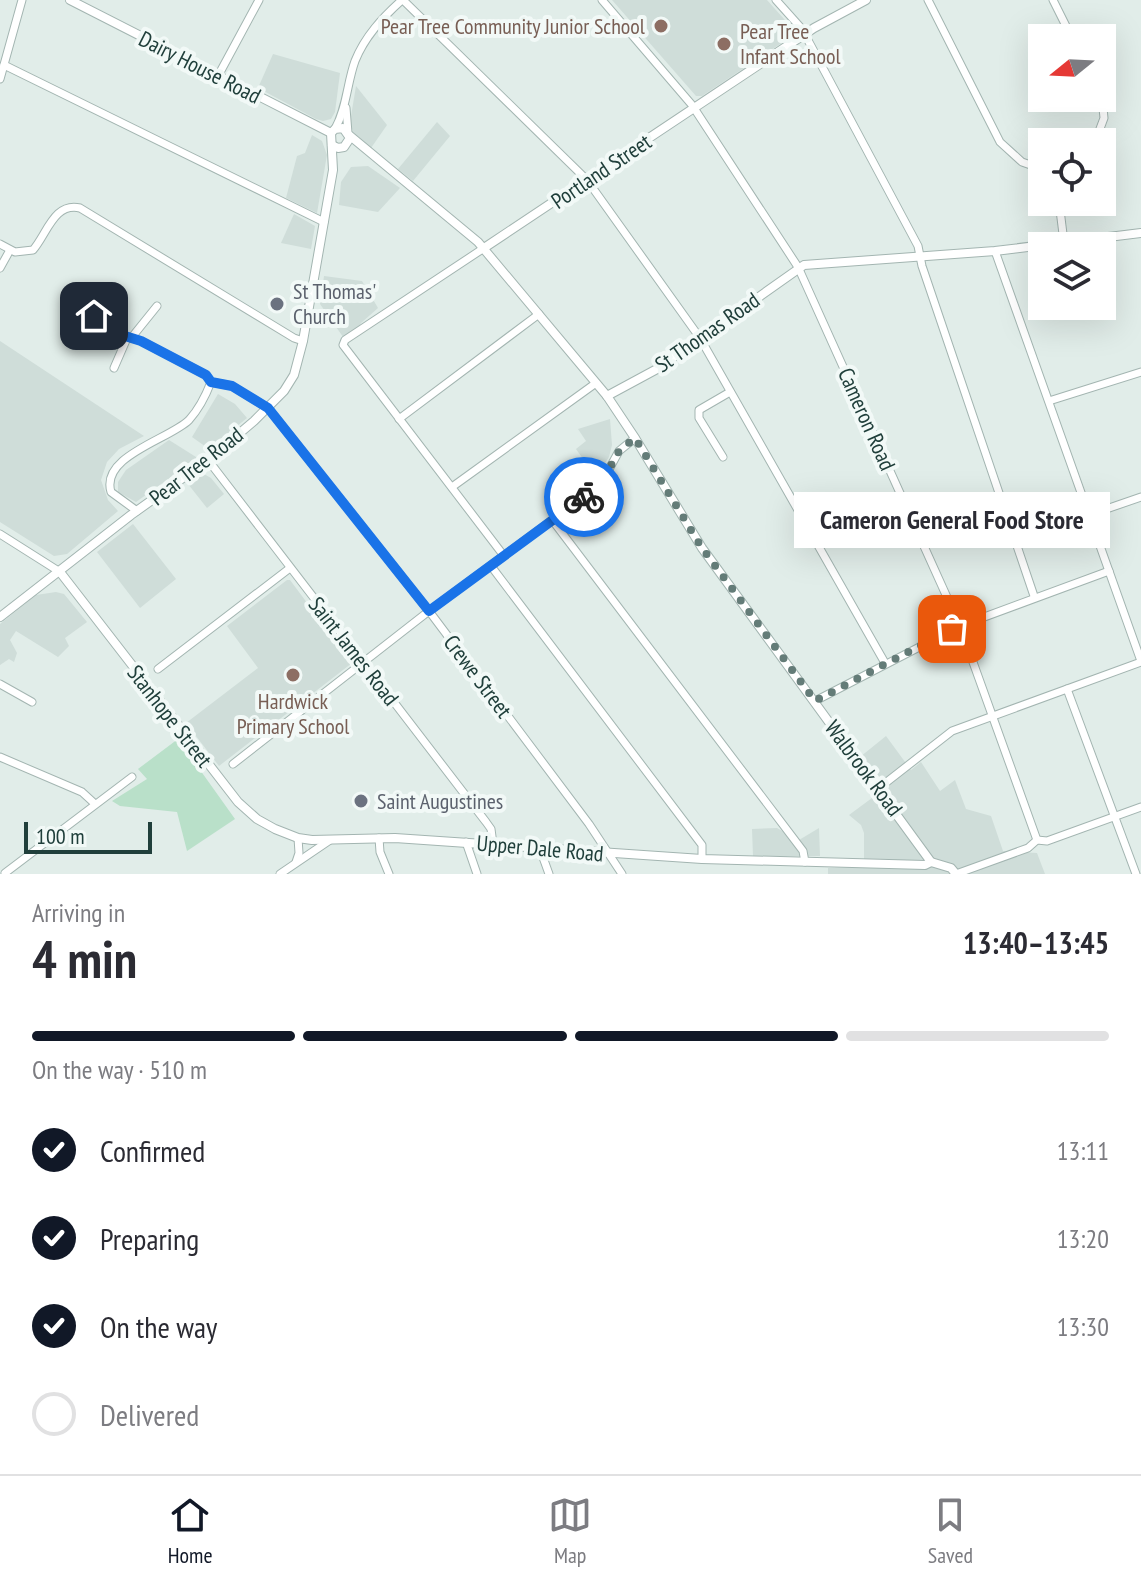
<!DOCTYPE html>
<html lang="en">
<head>
<meta charset="utf-8">
<style>
	body { margin:0; font-family:"PT Sans Narrow",sans-serif; background:#f7f7f7; color:#2b2b33; height:100vh; display:flex; flex-direction:column; font-size:30px; white-space:nowrap }
	* { box-sizing:border-box; margin:0 }
	p { font-size:26px; color:#7c7c81 }
	.icon { flex:none; width:44px; height:44px; fill:none; stroke:currentColor; stroke-width:2; stroke-linecap:round; stroke-linejoin:round }
	.map { position:relative; height:874px; overflow:hidden }
	.sheet { display:flex; flex-direction:column; background:#fff; flex:1 }
	.sheet>* { flex:none }
	.needle { width:52px; rotate:252deg }
	.controls { position:absolute; left:1028px; top:24px; display:grid; gap:16px }
	.controls a { display:grid; place-items:center; width:88px; height:88px; border-radius:0px; background:#fff; box-shadow:0 8px 32px #0002; font-size:40px }
	.scale { position:absolute; left:24px; bottom:20px; width:128px; box-sizing:border-box; padding-left:8px; border:4px solid #203f3b; border-top:0; font-size:22px; line-height:28px; white-space:nowrap; color:#203f3b; -webkit-text-stroke:6px #f2f9f7; paint-order:stroke }
	.pin { position:absolute; display:grid; place-items:center; width:68px; height:68px; color:#fff; margin:-34px; border-radius:16px; box-shadow:0 4px 12px #0006 }
	.courier { position:absolute; display:grid; place-items:center; width:80px; height:80px; margin:-40px; border:6px solid #1a73e8; border-radius:50%; background:#fff; color:#222; box-shadow:0 2px 10px #0007 }
	.bubble { position:absolute; height:56px; border-radius:0px; background:#fff; box-shadow:0 8px 32px #0002; font-size:26px; font-weight:700; line-height:56px; text-align:center }
	.head em { font-style:normal; font-weight:700 }
	.head div { display:flex; flex-direction:column-reverse }
	.head { display:flex; align-items:center; justify-content:space-between; height:136px; padding:0 32px }
	h1 { font-size:52px; font-weight:700; line-height:60px }
	.bar { display:grid; grid-template-columns:repeat(4,1fr); gap:12px 8px; align-content:center; height:96px; padding:0 32px }
	.bar i { height:10px; border-radius:6px; background:#e1e1e2 }
	.bar .active { background:#111827 }
	.bar p { grid-column:span 4 }
	ol { padding:0 32px; list-style:none }
	li { display:flex; align-items:center; gap:24px; height:88px }
	li p { margin-inline-start:auto }
	li .icon { padding:8px; border-radius:50%; background:#111827; color:#fff; stroke-width:4 }
	li:last-child { color:#7c7c81 }
	li i { width:44px; height:44px; border:4px solid #e1e1e2; border-radius:50% }
	.menu { display:flex; justify-content:space-around; align-items:center; height:112px; border-top:2px solid #e1e1e2; background:#fff; font-size:22px; color:#7c7c81 }
	.menu a { display:grid; justify-items:center; gap:4px }
	.menu .active { color:#111827 }
	.map>svg:first-child { display:block }
	.built { fill:#cfddd9 }
	.green { fill:#b9e0c9 }
	.lines { fill:none; stroke-linecap:round; stroke-linejoin:round }
	.minor-casing { stroke:#a3b5b1; stroke-width:9 }
	.tertiary-casing { stroke:#a3b5b1; stroke-width:10 }
	.minor { stroke:#fff; stroke-width:7 }
	.tertiary { stroke:#fff; stroke-width:8 }
	.done { stroke:#647c78; stroke-width:8; stroke-dasharray:0 14.4 }
	.route { stroke:#1a73e8; stroke-width:10 }
	.education-dot { fill:#8d6e63; stroke:#f2f9f7; stroke-width:3 }
	.worship-dot { fill:#6b7280; stroke:#f2f9f7; stroke-width:3 }
	.labels { text-anchor:middle; dominant-baseline:central; stroke-width:8; stroke-linejoin:round; paint-order:stroke }
	.education-label { font-size:22px; fill:#785e54; stroke:#f2f9f7; text-anchor:end }
	.street-label { font-size:22px; fill:#203f3b; stroke:#f2f9f7 }
	.worship-label { font-size:22px; fill:#5b616d; stroke:#f2f9f7; text-anchor:start }
</style>
</head>
<body>
<div class="map">
<svg width="1141" height="874" viewBox="0 0 1141 874">
	<rect width="100%" height="100%" fill="#e1ede9"/>
	<g class="built">
		<polygon points="612,0 767,0 793,29 792,36 702,96 696,96"/>
		<polygon points="273,54 340,73 335,112 331,119 323,121 316,119 258,88"/>
		<polygon points="356,86 387,125 371,148 353,132 350,122"/>
		<polygon points="437,122 450,136 413,181 398,169"/>
		<polygon points="312,135 322,141 327,155 317,213 286,198 297,156 305,153"/>
		<polygon points="368,166 400,188 378,212 339,205 341,182 351,167"/>
		<polygon points="294,214 315,226 311,249 281,243"/>
		<polygon points="324,276 362,281 378,308 361,323 348,344 320,304"/>
		<polygon points="0,341 144,436 119,449 107,462 101,480 108,500 118,511 67,554 54,556 0,522"/>
		<polygon points="218,394 235,404 247,418 209,449 192,437"/>
		<polygon points="610,419 612,445 609,457 596,477 576,449 586,441 578,429"/>
		<polygon points="169,440 196,457 196,459 136,502 118,492 118,482 126,470"/>
		<polygon points="202,473 211,478 224,494 207,508 188,484"/>
		<polygon points="133,524 176,579 140,608 97,552"/>
		<polygon points="287,580 290,580 352,663 219,766 186,723 258,668 227,626"/>
		<polygon points="56,592 64,594 87,622 65,638 69,646 58,657 16,631 10,640 17,653 14,662 9,659 0,665 0,624 36,595"/>
		<polygon points="886,736 911,770 921,762 940,791 955,780 966,809 991,816 1003,851 1037,853 1045,874 828,874 828,868 864,867 864,833 861,825 849,815 876,795 860,757"/>
		<polygon points="777,828 799,840 819,828 820,856 753,856 752,829"/>
	</g>
	<polygon class="green" points="178,739 235,819 187,851 177,812 120,806 112,801 147,779 138,769"/>
	<g class="lines">
		<defs>
			<g id="minor">
				<polyline points="403,0 587,180 700,338 885,663"/>
				<polyline points="602,0 692,105 798,267 960,626 1037,840"/>
				<polyline points="776,0 802,29 918,246 922,266 1034,596"/>
				<polyline points="928,0 1000,142 1022,162 1042,169"/>
				<polyline points="1053,0 1072,38"/>
				<polyline points="4,65 324,222"/>
				<polyline points="218,76 259,0"/>
				<polyline points="0,79 22,0"/>
				<polyline points="346,108 348,133"/>
				<path d="M335,129C347,107 347,83 355,61C365,36 383,17 402,0"/>
				<polyline points="1095,142 1104,118 1102,98"/>
				<polyline points="1059,202 1064,242"/>
				<path d="M0,244L15,252L33,250C47,234 54,202 80,208L294,338L303,341"/>
				<polyline points="484,248 345,340 343,345 504,556"/>
				<polyline points="995,251 1141,661"/>
				<polyline points="0,268 10,250"/>
				<polyline points="75,304 83,306 109,331 141,341 206,375 211,382 232,386 268,408 429,611 589,824 622,874"/>
				<polyline points="132,337 157,306"/>
				<polyline points="114,368 127,338"/>
				<polyline points="1049,401 1141,372"/>
				<polyline points="399,419 539,314"/>
				<polyline points="723,457 699,418 699,410 730,392"/>
				<polyline points="208,460 486,822 491,829 493,844"/>
				<polyline points="452,487 596,383"/>
				<path d="M137,511L111,492C100,456 170,439 189,420C198,410 206,395 211,382"/>
				<polyline points="1089,515 1141,497"/>
				<polyline points="553,521 803,851 805,862"/>
				<polyline points="0,534 60,572"/>
				<polyline points="491,566 702,845 702,859"/>
				<polyline points="158,669 290,568"/>
				<polyline points="0,684 32,702"/>
				<polyline points="1067,689 1136,874"/>
				<polyline points="815,701 960,626 1109,571"/>
				<polyline points="0,757 82,792 94,803"/>
				<polyline points="233,764 429,611 601,484 619,451 635,438"/>
				<polyline points="879,788 952,731 1141,662"/>
				<polyline points="379,838 380,852 389,874"/>
				<polyline points="466,842 477,874"/>
				<polyline points="540,849 549,874"/>
				<polyline points="296,862 299,853 298,838"/>
				<polyline points="5,873 132,777"/>
				<polyline points="280,874 330,840"/>
				<polyline points="956,874 1028,848 1037,840 1047,841 1141,807"/>
			</g>
			<g id="tertiary">
				<polyline points="70,0 331,133"/>
				<polyline points="331,133 335,129 343,128 350,138 344,147 338,148 332,145"/>
				<polyline points="349,135 478,242 607,396 635,438 702,548 931,862"/>
				<polyline points="484,248 814,28 866,0"/>
				<polyline points="607,396 657,369 804,265 995,251 1141,233"/>
				<polyline points="60,572 238,802 257,819 275,829 298,838 312,840 395,838 702,859 925,865 931,862 951,868 956,874"/>
				<polyline points="0,617 131,515 208,460 254,421 284,391 294,375 303,341 333,170 331,133"/>
			</g>
		</defs>
		<use href="#minor" class="minor-casing"/>
		<use href="#tertiary" class="tertiary-casing"/>
		<use href="#minor" class="minor"/>
		<use href="#tertiary" class="tertiary"/>
	</g>
	<g class="lines">
		<polyline class="done" points="584,497 601,484 619,451 635,438 702,548 815,701 952,629"/>
		<polyline class="route" points="94,316 109,331 141,341 206,375 211,382 232,386 268,408 429,611 584,497"/>
	</g>
	<g class="education-dot">
		<circle cx="661" cy="26" r="8"/>
		<circle cx="724" cy="44" r="8"/>
		<circle cx="293" cy="675" r="8"/>
	</g>
	<g class="worship-dot">
		<circle cx="277" cy="304" r="8"/>
		<circle cx="361" cy="801" r="8"/>
	</g>
	<g class="labels">
		<g class="education-label">
			<text x="645" y="26">Pear Tree Community Junior School</text>
			<text x="740" y="31" text-anchor="start">Pear Tree<tspan x="740" dy="25">Infant School</tspan></text>
			<text x="293" y="701" text-anchor="middle">Hardwick<tspan x="293" dy="25">Primary School</tspan></text>
		</g>
		<g class="street-label">
			<text transform="translate(200 67) rotate(27)">Dairy House Road</text>
			<text transform="translate(601 171) rotate(-34)">Portland Street</text>
			<text transform="translate(707 332) rotate(-35)">St Thomas Road</text>
			<text transform="translate(867 419) rotate(66)">Cameron Road</text>
			<text transform="translate(196 466) rotate(-38)">Pear Tree Road</text>
			<text transform="translate(354 651) rotate(52)">Saint James Road</text>
			<text transform="translate(478 676) rotate(53)">Crewe Street</text>
			<text transform="translate(170 716) rotate(52)">Stanhope Street</text>
			<text transform="translate(864 768) rotate(53)">Walbrook Road</text>
			<text transform="translate(540 848) rotate(5)">Upper Dale Road</text>
		</g>
		<g class="worship-label">
			<text x="293" y="291">St Thomas'<tspan x="293" dy="25">Church</tspan></text>
			<text x="377" y="801">Saint Augustines</text>
		</g>
	</g>
</svg>
<div class="controls">
<a><svg class="needle" viewBox="-14 -14 28 28"><path d="M0-13l5 13h-10z" fill="#e53935"/><path d="M0 13l5-13h-10z" fill="#7c7c81"/></svg></a>
<a><svg class="icon" aria-label="locate" viewBox="0 0 24 24"><circle cx="12" cy="12" r="6"/><path d="M12 2v4M12 18v4M2 12h4M18 12h4"/></svg></a>
<a><svg class="icon" aria-label="layers" viewBox="0 0 24 24"><path d="M12 4l9 5-9 5-9-5zM3 14l9 5 9-5"/></svg></a>
</div>
<div class="scale">100 m</div>
<div class="pin" style="left:952px;top:629px;background:#ea580c"><svg class="icon" aria-label="bag" viewBox="0 0 24 24"><path d="M5 8h14l-1 12H6zM9 8a3 3 0 0 1 6 0"/></svg></div>
<div class="pin" style="left:94px;top:316px;background:#1f2937"><svg class="icon" aria-label="home" viewBox="0 0 24 24"><path d="M3 11l9-7 9 7M6 9v11h12V9"/></svg></div>
<div class="courier" style="left:584px;top:497px"><svg class="icon" aria-label="bike" viewBox="0 0 24 24"><circle cx="6" cy="16" r="4"/><circle cx="18" cy="16" r="4"/><path d="M6 16l4-8h5l3 8M10 8l3 8H6M13 5h3"/></svg></div>
<div class="bubble" style="left:794px;top:492px;width:316px">Cameron General Food Store</div>
</div>
<section class="sheet">
<div class="head"><div><h1>4 min</h1><p>Arriving in</p></div><em>13:40–13:45</em></div>
<div class="bar"><i class="active"></i><i class="active"></i><i class="active"></i><i></i><p>On the way · 510 m</p></div>
<ol>
<li><svg class="icon" aria-label="check" viewBox="0 0 24 24"><path d="M5 12l5 5 9-10"/></svg>Confirmed<p>13:11</p></li>
<li><svg class="icon" aria-label="check" viewBox="0 0 24 24"><path d="M5 12l5 5 9-10"/></svg>Preparing<p>13:20</p></li>
<li><svg class="icon" aria-label="check" viewBox="0 0 24 24"><path d="M5 12l5 5 9-10"/></svg>On the way<p>13:30</p></li>
<li><i></i>Delivered</li>
</ol>
</section>
<nav class="menu">
<a class="active"><svg class="icon" aria-label="home" viewBox="0 0 24 24"><path d="M3 11l9-7 9 7M6 9v11h12V9"/></svg>Home</a>
<a><svg class="icon" aria-label="map" viewBox="0 0 24 24"><path d="M3 6l6-2 6 2 6-2v14l-6 2-6-2-6 2zM9 4v14M15 6v14"/></svg>Map</a>
<a><svg class="icon" aria-label="saved" viewBox="0 0 24 24"><path d="M7 4h10v16l-5-4-5 4z"/></svg>Saved</a>
</nav>
</body>
</html>
